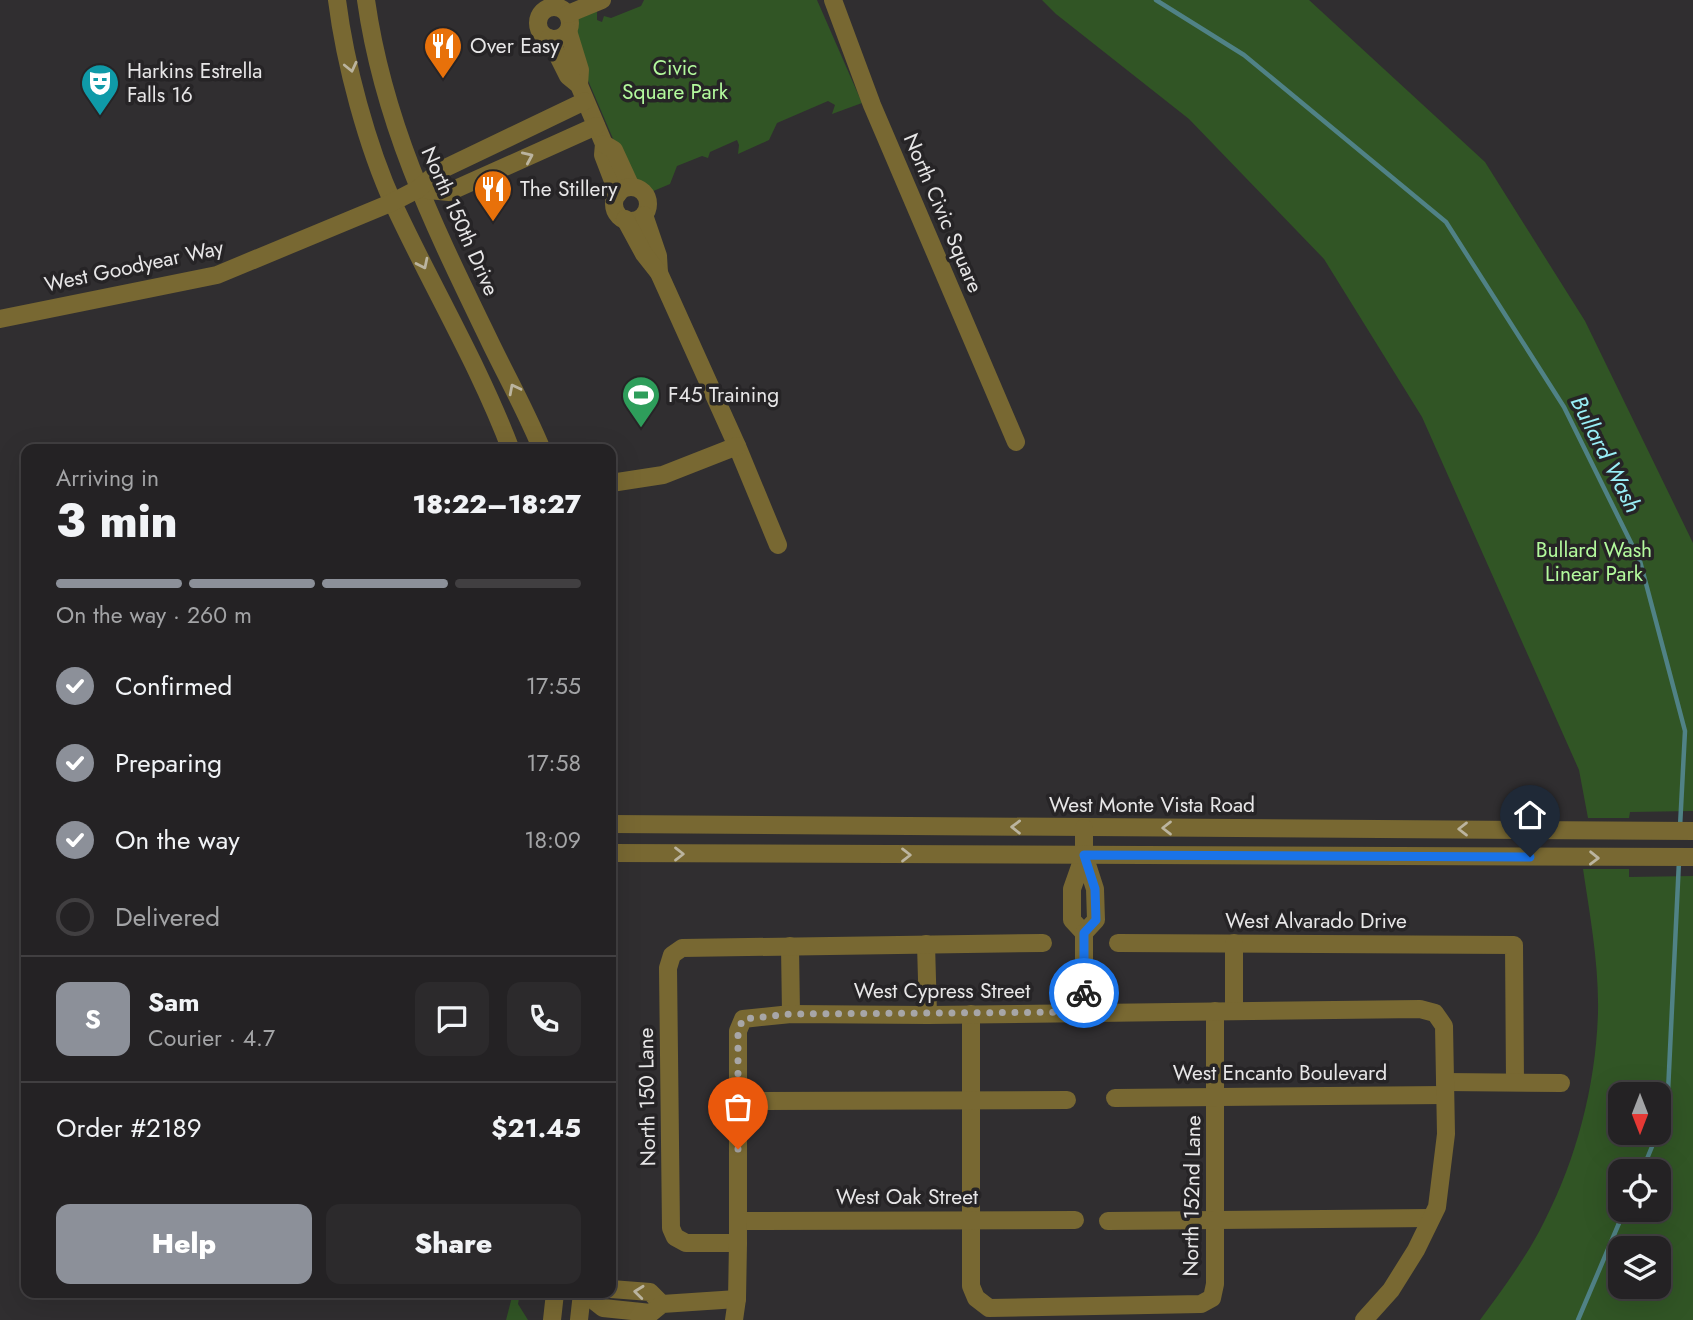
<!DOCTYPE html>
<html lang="en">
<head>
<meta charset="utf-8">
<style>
	body { margin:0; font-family:Jost,sans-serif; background:#2c2a2c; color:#f1f3f6; height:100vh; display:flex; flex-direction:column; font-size:26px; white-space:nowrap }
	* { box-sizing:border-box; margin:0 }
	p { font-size:23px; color:#a3a4a6 }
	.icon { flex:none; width:38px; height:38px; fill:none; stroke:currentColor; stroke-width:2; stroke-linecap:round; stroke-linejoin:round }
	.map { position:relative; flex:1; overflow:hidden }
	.side { position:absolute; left:21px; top:444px; width:595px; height:854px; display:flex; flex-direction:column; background:#242224; border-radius:14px; box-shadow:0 7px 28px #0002,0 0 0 2px #413f41 }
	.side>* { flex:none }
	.needle { width:46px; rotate:180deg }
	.controls { position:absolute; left:1608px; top:1082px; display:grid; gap:14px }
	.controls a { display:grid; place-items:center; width:63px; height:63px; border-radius:14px; background:#242224; box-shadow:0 7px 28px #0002,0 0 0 2px #413f41; font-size:35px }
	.pin { position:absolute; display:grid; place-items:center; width:60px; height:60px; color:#fff; margin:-72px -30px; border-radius:50% 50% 50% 0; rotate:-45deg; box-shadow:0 0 7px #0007 }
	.pin .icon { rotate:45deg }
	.courier { position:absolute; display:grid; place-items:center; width:70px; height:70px; margin:-35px; border:5px solid #1a73e8; border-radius:50%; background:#fff; color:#222; box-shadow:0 2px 9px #0007 }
	.summary em { font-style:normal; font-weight:800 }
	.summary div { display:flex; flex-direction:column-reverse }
	.summary { display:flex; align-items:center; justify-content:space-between; height:119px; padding:0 35px }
	h1 { font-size:46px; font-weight:800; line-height:52px }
	.bar { display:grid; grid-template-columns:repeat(4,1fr); gap:10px 7px; align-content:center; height:84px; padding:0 35px }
	.bar i { height:9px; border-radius:5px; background:#413f41 }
	.bar .active { background:#8c9099 }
	.bar p { grid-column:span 4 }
	.line { display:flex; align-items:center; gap:18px; padding:0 35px; border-top:2px solid #413f41 }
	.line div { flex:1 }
	.round { display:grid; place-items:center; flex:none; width:74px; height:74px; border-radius:14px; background:#2c2a2c }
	ol { padding:0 35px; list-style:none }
	li { display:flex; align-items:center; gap:21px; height:77px }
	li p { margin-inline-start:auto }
	li .icon { padding:7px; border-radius:50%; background:#8c9099; color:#fff; stroke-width:4 }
	li:last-child { color:#a3a4a6 }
	li i { width:38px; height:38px; border:4px solid #413f41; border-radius:50% }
	.button { display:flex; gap:14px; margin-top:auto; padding:14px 35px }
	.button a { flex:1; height:80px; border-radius:14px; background:#8c9099; color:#fff; font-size:28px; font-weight:800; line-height:80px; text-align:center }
	.button a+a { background:#2c2a2c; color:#f1f3f6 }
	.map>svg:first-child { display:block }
	.green { fill:#315525; fill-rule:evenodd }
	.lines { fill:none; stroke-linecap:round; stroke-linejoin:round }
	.stream { stroke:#508286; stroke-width:4.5 }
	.minor { stroke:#786832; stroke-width:18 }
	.oneway { stroke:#bbb49f }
	.done { stroke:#a7a6a7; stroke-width:7; stroke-dasharray:0 12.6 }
	.route { stroke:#1a73e8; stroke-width:9 }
	.labels { text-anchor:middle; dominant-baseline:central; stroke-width:7; stroke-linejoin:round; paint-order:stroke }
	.poi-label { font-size:21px; fill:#e7e6e7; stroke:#262426; text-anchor:start }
	.park-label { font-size:21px; fill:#b3fa9d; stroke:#262426 }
	.street-label { font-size:21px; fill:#e7e6e7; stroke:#262426 }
	.water-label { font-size:23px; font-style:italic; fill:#99eff7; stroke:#262426 }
</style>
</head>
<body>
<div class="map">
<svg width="1693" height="1320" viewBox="0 0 1693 1320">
	<rect width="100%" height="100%" fill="#302e30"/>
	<g class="green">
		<polygon points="644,0 817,0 862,103 832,114 835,105 828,101 777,123 769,140 738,154 739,145 737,140 710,152 708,158 702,156 677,166 670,184 651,192 626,169 575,50 575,17 597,9 597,20 602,22 604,16 611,18 641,6"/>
		<polygon points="1042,0 1309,0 1485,162 1585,321 1693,543 1693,811 1630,812 1629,818 1588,818 1579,770 1422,417 1324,259 1189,119 1056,14"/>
		<path d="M1583,869H1629V877L1693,876V1320H1480C1502,1290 1528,1255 1544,1222C1577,1158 1596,1084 1598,1012C1599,964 1590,916 1583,869ZM1620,1094H1659V1132H1620ZM1620,1171H1659V1209H1620ZM1620,1248H1659V1286H1620Z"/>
		<polygon points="513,1293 520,1293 518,1304 528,1320 506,1320"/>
	</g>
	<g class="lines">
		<g class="stream">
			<polyline points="1156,0 1244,55 1446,222 1564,407 1640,561 1685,731 1680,827"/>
			<polyline points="1659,1131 1667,1113 1679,861"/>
			<polyline points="1642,1171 1658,1132"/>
			<polyline points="1578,1320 1625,1209"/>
		</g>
		<g class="minor">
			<path d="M337,0C345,64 367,146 394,205C432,287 479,365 511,450"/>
			<path d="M366,0C384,127 436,230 491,344C508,379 527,413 542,450"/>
			<polyline points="833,0 872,105 1016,442"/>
			<circle cx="554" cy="23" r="16"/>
			<polyline points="568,14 602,0"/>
			<polyline points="568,31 580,70 579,85"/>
			<polyline points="549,38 568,76 579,85 604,144 603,155 618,194"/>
			<polyline points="604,144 614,150 631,187"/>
			<circle cx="631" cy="204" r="17"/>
			<polyline points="418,189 449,192 596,126"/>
			<polyline points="644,215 658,256 659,273"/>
			<polyline points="625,219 644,254 659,273 737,446 778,545"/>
			<polyline points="0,319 217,275 393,202 418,189 439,171 585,101"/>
			<polyline points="611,483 663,475 737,446"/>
			<polyline points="611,824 1693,831"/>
			<polyline points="1084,828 1084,855 1095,889 1096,920 1084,933 1072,920 1072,889 1084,855"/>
			<polyline points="611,853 1693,857"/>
			<polyline points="1084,933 1084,1012"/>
			<polyline points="1118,943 1514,945 1515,1082"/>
			<polyline points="1234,943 1234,1011"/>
			<polyline points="926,944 928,1015"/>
			<polyline points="790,946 791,1014"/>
			<polyline points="971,1014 971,1286 976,1298 989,1308 1201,1304 1212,1298 1215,1284 1215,1011"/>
			<polyline points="1445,1082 1561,1083"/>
			<polyline points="1115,1098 1445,1095"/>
			<polyline points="738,1101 1067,1100"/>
			<polyline points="739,1221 1075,1220"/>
			<polyline points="1108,1221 1431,1218"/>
			<polyline points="738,1243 686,1243 675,1237 671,1228 668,968 672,955 682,948 1043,943"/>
			<polyline points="611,1289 650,1292 662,1304"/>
			<polyline points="584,1293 603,1308 651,1313 662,1304 737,1299"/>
			<polyline points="552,1320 555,1293"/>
			<polyline points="579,1320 582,1293"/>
			<polyline points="734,1320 737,1299 738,1243 738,1031 743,1019 791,1014 928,1015 1420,1009 1435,1013 1444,1026 1446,1134 1437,1207 1416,1250 1391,1290 1364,1320"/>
		</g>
	</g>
	<defs><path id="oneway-chevron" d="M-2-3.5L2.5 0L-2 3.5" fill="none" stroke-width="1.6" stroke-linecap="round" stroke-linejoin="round" transform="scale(1.75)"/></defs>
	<g class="oneway">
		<use href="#oneway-chevron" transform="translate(351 67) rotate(77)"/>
		<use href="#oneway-chevron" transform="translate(528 157) rotate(-24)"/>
		<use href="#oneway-chevron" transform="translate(423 264) rotate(64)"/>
		<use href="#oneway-chevron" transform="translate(514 389) rotate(-117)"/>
		<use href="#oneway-chevron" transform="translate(1016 827) rotate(-179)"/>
		<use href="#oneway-chevron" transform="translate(1167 828) rotate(180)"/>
		<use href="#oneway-chevron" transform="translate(1463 829) rotate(-180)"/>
		<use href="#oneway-chevron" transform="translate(679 854)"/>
		<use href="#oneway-chevron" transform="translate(906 855)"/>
		<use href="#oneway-chevron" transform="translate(1594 858) rotate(1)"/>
		<use href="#oneway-chevron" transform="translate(639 1292) rotate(-174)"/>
	</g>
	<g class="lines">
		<polyline class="done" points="738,1149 738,1031 743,1019 791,1014 1084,1012 1084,993"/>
		<polyline class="route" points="1084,993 1084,933 1096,920 1095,889 1084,855 1530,857"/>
	</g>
	<defs>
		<symbol id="restaurant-pin" viewBox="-11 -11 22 30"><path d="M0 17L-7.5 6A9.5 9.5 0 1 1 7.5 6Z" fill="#e8710a" stroke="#262426"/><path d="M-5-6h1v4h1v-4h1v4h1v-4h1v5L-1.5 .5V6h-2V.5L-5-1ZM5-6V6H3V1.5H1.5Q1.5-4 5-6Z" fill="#fff"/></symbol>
		<symbol id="theatre-pin" viewBox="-11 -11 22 30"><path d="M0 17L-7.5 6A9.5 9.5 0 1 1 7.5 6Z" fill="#0f9aa8" stroke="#262426"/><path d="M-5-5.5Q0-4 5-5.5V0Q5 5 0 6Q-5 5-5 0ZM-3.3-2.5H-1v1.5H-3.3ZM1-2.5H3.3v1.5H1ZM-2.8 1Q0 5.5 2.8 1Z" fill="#fff"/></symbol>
		<symbol id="stadium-pin" viewBox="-11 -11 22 30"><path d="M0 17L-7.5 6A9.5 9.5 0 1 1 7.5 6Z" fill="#2e9e5b" stroke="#262426"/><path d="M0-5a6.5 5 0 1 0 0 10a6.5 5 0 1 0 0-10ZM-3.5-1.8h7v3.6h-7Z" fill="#fff"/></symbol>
	</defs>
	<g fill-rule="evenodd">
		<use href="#restaurant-pin" x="421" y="24" width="44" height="60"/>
		<use href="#theatre-pin" x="78" y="61" width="44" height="60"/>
		<use href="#restaurant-pin" x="471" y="167" width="44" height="60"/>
		<use href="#stadium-pin" x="619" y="373" width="44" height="60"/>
	</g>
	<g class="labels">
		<g class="poi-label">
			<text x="470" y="46">Over Easy</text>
			<text x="127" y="71">Harkins Estrella<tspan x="127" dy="24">Falls 16</tspan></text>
			<text x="520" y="189">The Stillery</text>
			<text x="668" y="395">F45 Training</text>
		</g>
		<g class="park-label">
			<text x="675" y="68">Civic<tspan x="675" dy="24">Square Park</tspan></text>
			<text x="1594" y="550">Bullard Wash<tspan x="1594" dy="24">Linear Park</tspan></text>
		</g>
		<g class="street-label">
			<text transform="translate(943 213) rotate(67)">North Civic Square</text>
			<text transform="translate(460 221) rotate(66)">North 150th Drive</text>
			<text transform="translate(134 266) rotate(-12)">West Goodyear Way</text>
			<text x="1152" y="805">West Monte Vista Road</text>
			<text x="1316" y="921">West Alvarado Drive</text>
			<text x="942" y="991">West Cypress Street</text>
			<text x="1280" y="1073">West Encanto Boulevard</text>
			<text transform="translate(647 1097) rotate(-91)">North 150 Lane</text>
			<text transform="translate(1192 1196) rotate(-89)">North 152nd Lane</text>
			<text x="907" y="1197">West Oak Street</text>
		</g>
		<g class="water-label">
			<text transform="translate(1606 454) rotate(63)">Bullard Wash</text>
		</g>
	</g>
</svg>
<div class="controls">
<a><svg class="needle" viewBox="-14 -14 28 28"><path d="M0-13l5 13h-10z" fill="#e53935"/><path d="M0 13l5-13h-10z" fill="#a3a4a6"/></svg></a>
<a><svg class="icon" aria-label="locate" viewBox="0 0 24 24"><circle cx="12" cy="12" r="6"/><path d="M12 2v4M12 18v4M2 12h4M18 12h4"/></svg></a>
<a><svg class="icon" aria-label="layers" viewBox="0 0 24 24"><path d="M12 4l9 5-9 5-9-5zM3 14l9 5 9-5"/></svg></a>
</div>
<div class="pin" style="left:738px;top:1149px;background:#ea580c"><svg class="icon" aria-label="bag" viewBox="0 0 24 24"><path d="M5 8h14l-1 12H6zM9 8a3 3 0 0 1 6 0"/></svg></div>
<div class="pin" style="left:1530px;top:857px;background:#1f2937"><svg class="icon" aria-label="home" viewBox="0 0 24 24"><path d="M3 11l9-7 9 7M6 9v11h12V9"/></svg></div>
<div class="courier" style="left:1084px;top:993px"><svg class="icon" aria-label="bike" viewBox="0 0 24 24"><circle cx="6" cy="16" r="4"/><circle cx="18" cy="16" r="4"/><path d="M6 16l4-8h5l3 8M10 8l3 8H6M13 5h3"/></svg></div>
<section class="side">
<div class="summary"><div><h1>3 min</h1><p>Arriving in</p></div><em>18:22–18:27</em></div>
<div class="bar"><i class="active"></i><i class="active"></i><i class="active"></i><i></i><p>On the way · 260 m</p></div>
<ol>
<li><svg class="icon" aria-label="check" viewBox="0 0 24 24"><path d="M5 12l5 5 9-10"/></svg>Confirmed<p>17:55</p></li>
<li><svg class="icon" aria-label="check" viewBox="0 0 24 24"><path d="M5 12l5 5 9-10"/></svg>Preparing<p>17:58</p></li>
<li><svg class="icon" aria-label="check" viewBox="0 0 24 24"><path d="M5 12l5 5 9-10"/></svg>On the way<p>18:09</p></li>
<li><i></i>Delivered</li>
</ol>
<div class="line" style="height:126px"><b class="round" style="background:#8c9099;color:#fff">S</b><div><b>Sam</b><p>Courier · 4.7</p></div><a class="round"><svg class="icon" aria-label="chat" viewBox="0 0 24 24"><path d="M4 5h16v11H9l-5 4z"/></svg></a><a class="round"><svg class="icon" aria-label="phone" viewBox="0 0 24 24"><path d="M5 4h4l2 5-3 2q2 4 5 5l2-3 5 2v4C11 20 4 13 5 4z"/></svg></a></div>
<div class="line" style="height:91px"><div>Order #2189</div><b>$21.45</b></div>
<div class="button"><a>Help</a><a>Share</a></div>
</section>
</div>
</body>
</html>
